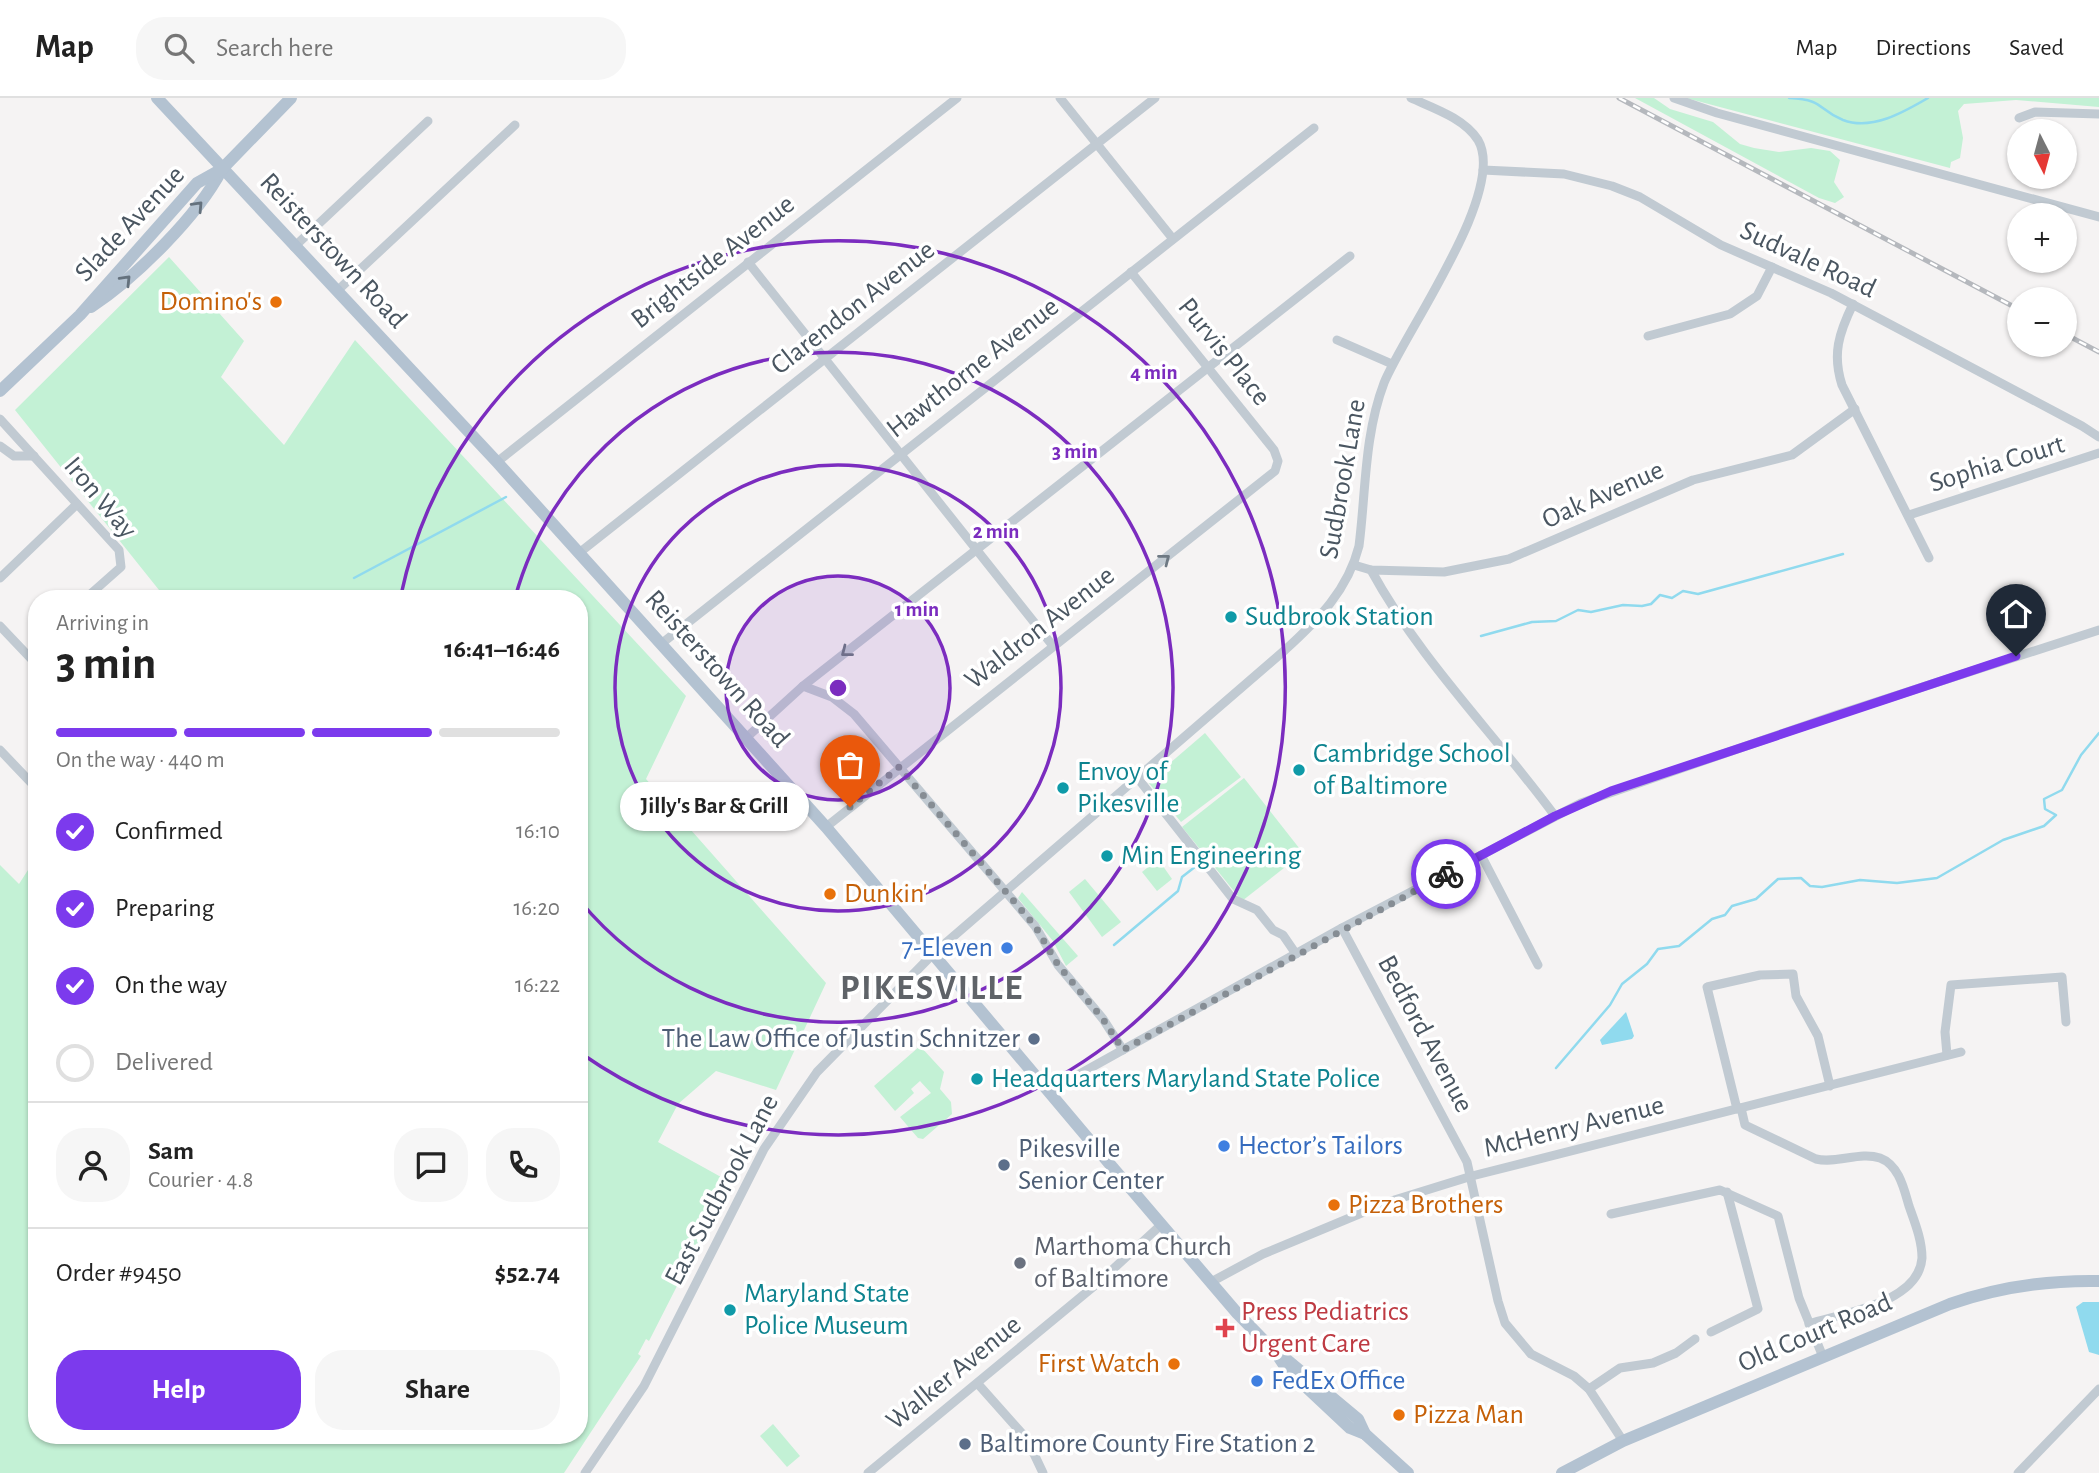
<!DOCTYPE html>
<html lang="en">
<head>
<meta charset="utf-8">
<style>
	body { margin:0; font-family:"Alegreya Sans",sans-serif; background:#f6f6f6; color:#222; height:100vh; display:flex; flex-direction:column; font-size:26px; white-space:nowrap }
	* { box-sizing:border-box; margin:0 }
	p { font-size:23px; color:#767676 }
	.icon { flex:none; width:38px; height:38px; fill:none; stroke:currentColor; stroke-width:2; stroke-linecap:round; stroke-linejoin:round }
	.map { position:relative; flex:1; overflow:hidden }
	.drawer { position:absolute; left:28px; top:492px; width:560px; height:854px; display:flex; flex-direction:column; background:#fff; border-radius:28px; box-shadow:0 2px 5px #0004 }
	.drawer>* { flex:none }
	.needle { width:46px; rotate:174deg }
	.tools { position:absolute; left:2007px; top:21px; display:grid; gap:14px }
	.tools a { display:grid; place-items:center; width:70px; height:70px; border-radius:50%; background:#fff; box-shadow:0 2px 5px #0004; font-size:35px }
	.pin { position:absolute; display:grid; place-items:center; width:60px; height:60px; color:#fff; margin:-72px -30px; border-radius:50% 50% 50% 0; rotate:-45deg; box-shadow:0 0 7px #0007 }
	.pin .icon { rotate:45deg }
	.courier { position:absolute; display:grid; place-items:center; width:70px; height:70px; margin:-35px; border:5px solid #7c3aed; border-radius:50%; background:#fff; color:#222; box-shadow:0 2px 9px #0007 }
	.bubble { position:absolute; height:49px; border-radius:24px; background:#fff; box-shadow:0 2px 5px #0004; font-size:23px; font-weight:600; line-height:49px; text-align:center }
	.headline em { font-style:normal; font-weight:600 }
	.headline div { display:flex; flex-direction:column-reverse }
	.headline { display:flex; align-items:center; justify-content:space-between; height:119px; padding:0 28px }
	h1 { font-size:46px; font-weight:600; line-height:52px }
	.bar { display:grid; grid-template-columns:repeat(4,1fr); gap:10px 7px; align-content:center; height:84px; padding:0 28px }
	.bar i { height:9px; border-radius:5px; background:#e0e0e0 }
	.bar .selected { background:#7c3aed }
	.bar p { grid-column:span 4 }
	.line { display:flex; align-items:center; gap:18px; padding:0 28px; border-top:2px solid #e0e0e0 }
	.line div { flex:1 }
	.round { display:grid; place-items:center; flex:none; width:74px; height:74px; border-radius:28px; background:#f6f6f6 }
	ol { padding:0 28px; list-style:none }
	li { display:flex; align-items:center; gap:21px; height:77px }
	li p { margin-inline-start:auto }
	li .icon { padding:7px; border-radius:50%; background:#7c3aed; color:#fff; stroke-width:4 }
	li:last-child { color:#767676 }
	li i { width:38px; height:38px; border:4px solid #e0e0e0; border-radius:50% }
	.primary-button { display:flex; gap:14px; margin-top:auto; padding:14px 28px }
	.primary-button a { flex:1; height:80px; border-radius:28px; background:#7c3aed; color:#fff; font-size:28px; font-weight:600; line-height:80px; text-align:center }
	.primary-button a+a { background:#f6f6f6; color:#222 }
	header { display:flex; align-items:center; gap:42px; box-sizing:border-box; height:98px; padding:0 35px; background:#fff; border-bottom:2px solid #e0e0e0 }
	header strong { font-size:33px }
	nav { display:flex; gap:38px; margin-inline-start:auto; font-size:24px }
	.search { width:490px; height:63px; background:#f6f6f6; display:flex; align-items:center; gap:18px; box-sizing:border-box; padding:0 24px; border-radius:28px; color:#767676; font-size:26px }
	.map>svg:first-child { display:block }
	.green { fill:#c3f1d5 }
	.water { fill:#90daee }
	.lines { fill:none; stroke-linecap:round; stroke-linejoin:round }
	.stream { stroke:#90daee; stroke-width:2.5 }
	.minor { stroke:#c1cad2; stroke-width:9 }
	.major { stroke:#b3c2d1; stroke-width:12 }
	.rail-casing { stroke:#b5b8bd; stroke-width:5 }
	.rail { stroke:#fff; stroke-width:2.5; stroke-dasharray:8; stroke-linecap:butt }
	.oneway { stroke:#64717d }
	.oneway2 { stroke:#6e7983 }
	.done { stroke:#868d94; stroke-width:7; stroke-dasharray:0 12.6 }
	.route { stroke:#7c3aed; stroke-width:9 }
	.ring { fill:none; stroke:#7b2cbf; stroke-width:3.5 }
	.food-dot { fill:#e8710a; stroke:#fff; stroke-width:2.5 }
	.culture-dot { fill:#0f9aa8; stroke:#fff; stroke-width:2.5 }
	.shop-dot { fill:#3f7fe0; stroke:#fff; stroke-width:2.5 }
	.service-dot { fill:#5c6f8a; stroke:#fff; stroke-width:2.5 }
	.worship-dot { fill:#6b7280; stroke:#fff; stroke-width:2.5 }
	.health-dot { fill:#e0444e; stroke:#fff; stroke-width:2.5 }
	.labels { text-anchor:middle; dominant-baseline:central; stroke-width:7; stroke-linejoin:round; paint-order:stroke }
	.street-label { font-size:28px; fill:#4a5661; stroke:#fff }
	.food-label { font-size:28px; fill:#c56008; stroke:#fff; text-anchor:start }
	.culture-label { font-size:28px; fill:#0d838f; stroke:#fff; text-anchor:start }
	.shop-label { font-size:28px; fill:#366cbe; stroke:#fff; text-anchor:start }
	.service-label { font-size:28px; fill:#4e5e75; stroke:#fff; text-anchor:start }
	.worship-label { font-size:28px; fill:#5b616d; stroke:#fff; text-anchor:start }
	.health-label { font-size:28px; fill:#be3a42; stroke:#fff; text-anchor:start }
	.district-label { font-size:35px; font-weight:bold; letter-spacing:2px; fill:#5f6368; stroke:#fff }
	.centre { fill:#7b2cbf; stroke:#fff; stroke-width:3.5 }
	.ring-label { font-size:21px; text-anchor:middle; font-weight:bold; fill:#7b2cbf; stroke:#fff; stroke-width:7; stroke-linejoin:round; paint-order:stroke }
</style>
</head>
<body>
<header>
<strong>Map</strong>
<div class="search"><svg class="icon" aria-label="search" viewBox="0 0 24 24"><circle cx="10" cy="10" r="6"/><path d="M15 15l6 6"/></svg>Search here</div>
<nav><a>Map</a><a>Directions</a><a>Saved</a></nav>
</header>
<div class="map">
<svg width="2099" height="1375" viewBox="0 0 2099 1375">
	<rect width="100%" height="100%" fill="#f5f3f3"/>
	<g class="green">
		<polygon points="1635,0 1654,0 1670,11 1713,24 1740,46 1754,50 1779,54 1811,50 1830,53 1840,62 1834,84 1844,99 1835,105 1819,100"/>
		<polygon points="1686,0 2099,0 2099,9 2016,2 1964,6 1958,13 1963,40 1960,60 1951,64 1950,70"/>
		<polygon points="169,159 244,243 221,279 284,347 355,242 686,598 646,681 826,885 776,992 716,973 678,1006 658,1044 730,1084 649,1243 646,1241 638,1256 641,1258 564,1375 0,1375 0,767 19,786 37,758 37,1337 579,1337 579,500 154,500 159,492 15,312"/>
		<polygon points="1205,635 1241,679 1181,724 1148,684"/>
		<polygon points="1244,680 1303,755 1242,803 1182,729"/>
		<polygon points="1158,761 1172,781 1157,793 1142,774"/>
		<polygon points="1085,781 1121,824 1102,839 1069,794"/>
		<polygon points="1022,794 1078,858 1066,868 1053,843 1018,800"/>
		<polygon points="920,948 944,974 940,991 951,1004 952,1016 923,1041 918,1040 900,1019 931,995 920,983 911,991 914,995 895,1013 874,988"/>
		<polygon points="773,1326 800,1358 787,1369 760,1338"/>
	</g>
	<g class="water">
		<polygon points="1626,914 1634,938 1632,941 1602,947 1600,942"/>
		<polygon points="2083,1204 2099,1204 2099,1257 2089,1254 2076,1209"/>
	</g>
	<g class="lines">
		<g class="stream">
			<path d="M1789,0C1826,2 1816,11 1843,22C1872,33 1904,14 1928,0"/>
			<polyline points="354,480 506,399"/>
			<polyline points="314,500 322,496"/>
			<polyline points="1481,538 1532,524 1556,523 1578,512 1591,514 1623,507 1642,508 1651,506 1660,497 1672,500 1683,493 1698,496 1843,456"/>
			<polyline points="1114,847 1178,793 1182,779 1200,765"/>
			<polyline points="1556,970 1610,907 1622,886 1647,866 1658,851 1679,848 1712,821 1725,817 1732,808 1756,801 1778,781 1801,780 1810,788 1822,789 1860,782 1897,785 1937,780 2003,742 2044,728 2056,717 2045,711 2044,701 2062,692 2081,657 2099,635"/>
		</g>
		<g class="minor">
			<polyline points="1060,0 1173,141"/>
			<polyline points="1674,0 1717,15 2099,119"/>
			<polyline points="2019,20 2035,14 2099,16"/>
			<polyline points="1483,72 1564,76 1612,88 1640,99 1721,147 1831,195 2082,328 2099,339"/>
			<polyline points="294,149 428,23"/>
			<polyline points="748,164 1053,548"/>
			<polyline points="337,193 515,27"/>
			<path d="M1853,206C1839,235 1832,256 1842,287L1929,460"/>
			<polyline points="1648,238 1730,216 1757,198 1772,169"/>
			<polyline points="1337,242 1392,266"/>
			<polyline points="0,321 119,452 121,469 86,500"/>
			<polyline points="0,348 14,358 34,358"/>
			<polyline points="497,364 957,0"/>
			<polyline points="1909,417 2099,355"/>
			<polyline points="579,455 1155,0"/>
			<polyline points="1354,467 1371,472 1444,474 1509,461 1693,382 1792,357 1855,311"/>
			<path d="M1371,472C1420,562 1494,635 1555,718"/>
			<polyline points="0,480 77,406"/>
			<polyline points="0,528 37,567"/>
			<polyline points="661,546 1314,30"/>
			<polyline points="803,588 832,599 854,616 1035,828 1058,867 1103,921 1123,952"/>
			<polyline points="746,640 803,588 1350,158"/>
			<polyline points="0,652 37,691"/>
			<polyline points="1136,678 1233,801 1257,812 1273,832 1283,837 1296,856"/>
			<polyline points="826,729 1275,373 1278,363 1274,352 1131,174"/>
			<polyline points="1481,757 1538,867"/>
			<polyline points="1342,830 1467,1064 1498,1203 1505,1225 1531,1256 1574,1278 1589,1291 1623,1343"/>
			<polyline points="1947,957 1945,934 1951,887 2062,879 2066,924"/>
			<polyline points="1049,993 1342,830 1581,705 1836,617 2099,532"/>
			<path d="M1741,1010L1745,1027L1816,1061C1837,1066 1860,1053 1880,1060C1899,1067 1904,1091 1909,1108C1915,1125 1922,1142 1922,1160C1919,1205 1843,1215 1809,1226"/>
			<polyline points="1737,1011 1707,889 1760,877 1793,876 1796,898 1818,938 1830,988"/>
			<polyline points="1611,1116 1720,1092 1778,1118 1799,1200 1823,1259"/>
			<polyline points="1211,1184 1263,1156 1388,1104 1472,1078 1961,954"/>
			<polyline points="1711,1234 1758,1211 1727,1094"/>
			<polyline points="978,1286 1027,1341 1043,1375"/>
			<polyline points="1589,1291 1620,1270 1653,1265 1676,1255 1695,1241"/>
			<path d="M585,1375L644,1288L764,1051L817,974L933,856L1285,552C1318,522 1348,492 1359,448C1366,393 1364,338 1384,285C1404,235 1508,93 1478,42C1464,20 1433,10 1411,0"/>
			<polyline points="868,1375 1099,1184 1162,1126"/>
			<polyline points="2018,1375 2099,1291"/>
		</g>
		<g class="major">
			<polyline points="157,0 497,364 826,729 1108,1064 1237,1215 1276,1255 1286,1270 1350,1330 1365,1336 1408,1375"/>
			<path d="M91,209C135,180 198,118 222,71"/>
			<polyline points="0,293 80,217 197,85 222,71 291,0"/>
			<polyline points="1280,1256 1358,1321 1365,1336"/>
			<path d="M1562,1375L1623,1343L1950,1206C1999,1189 2047,1182 2099,1183"/>
		</g>
		<defs>
			<g id="rail">
				<polyline points="1619,0 2020,212"/>
				<polyline points="2065,236 2099,254"/>
			</g>
		</defs>
		<use href="#rail" class="rail-casing"/>
		<use href="#rail" class="rail"/>
	</g>
	<defs><path id="oneway-chevron" d="M-2-3.5L2.5 0L-2 3.5" fill="none" stroke-width="1.6" stroke-linecap="round" stroke-linejoin="round" transform="scale(1.75)"/></defs>
	<g class="oneway">
		<use href="#oneway-chevron" transform="translate(198 108) rotate(-47)"/>
		<use href="#oneway-chevron" transform="translate(126 182) rotate(-46)"/>
	</g>
	<g class="oneway2">
		<use href="#oneway-chevron" transform="translate(1165 461) rotate(-38)"/>
		<use href="#oneway-chevron" transform="translate(846 554) rotate(142)"/>
	</g>
	<g class="lines">
		<polyline class="done" points="850,709 899,669 1035,828 1058,867 1103,921 1123,952 1446,776"/>
		<polyline class="route" points="1446,776 1555,718 1611,693 2016,558"/>
	</g>
	<circle cx="838" cy="590" r="112" fill="#7b2cbf" fill-opacity=".12"/>
	<g class="ring">
		<circle cx="838" cy="590" r="112"/>
		<circle cx="838" cy="590" r="223"/>
		<path d="M515 500A335 335 0 1 1 580 803"/>
		<path d="M401 497A447 447 0 1 1 582 956"/>
	</g>
	<g class="food-dot">
		<circle cx="276" cy="204" r="7"/>
		<circle cx="830" cy="796" r="7"/>
		<circle cx="1334" cy="1107" r="7"/>
		<circle cx="1174" cy="1266" r="7"/>
		<circle cx="1399" cy="1317" r="7"/>
	</g>
	<g class="culture-dot">
		<circle cx="1231" cy="519" r="7"/>
		<circle cx="1299" cy="672" r="7"/>
		<circle cx="1063" cy="690" r="7"/>
		<circle cx="1107" cy="758" r="7"/>
		<circle cx="977" cy="981" r="7"/>
		<circle cx="730" cy="1212" r="7"/>
	</g>
	<g class="shop-dot">
		<circle cx="1007" cy="850" r="7"/>
		<circle cx="1224" cy="1048" r="7"/>
		<circle cx="1257" cy="1283" r="7"/>
	</g>
	<g class="service-dot">
		<circle cx="1034" cy="941" r="7"/>
		<circle cx="1004" cy="1067" r="7"/>
		<circle cx="965" cy="1346" r="7"/>
	</g>
	<circle class="worship-dot" cx="1020" cy="1165" r="7"/>
	<path class="health-dot" d="M1221.5 1219.5h7v7h7v7h-7v7h-7v-7h-7v-7h7z"/>
	<g class="labels">
		<g class="street-label">
			<text transform="translate(130 126) rotate(-47)">Slade Avenue</text>
			<text transform="translate(333 153) rotate(47)">Reisterstown Road</text>
			<text transform="translate(1808 162) rotate(25)">Sudvale Road</text>
			<text transform="translate(713 164) rotate(-38)">Brightside Avenue</text>
			<text transform="translate(853 210) rotate(-38)">Clarendon Avenue</text>
			<text transform="translate(1224 254) rotate(51)">Purvis Place</text>
			<text transform="translate(973 270) rotate(-38)">Hawthorne Avenue</text>
			<text transform="translate(1997 366) rotate(-17)">Sophia Court</text>
			<text transform="translate(1343 381) rotate(-80)">Sudbrook Lane</text>
			<text transform="translate(1603 397) rotate(-24)">Oak Avenue</text>
			<text transform="translate(100 400) rotate(50)">Iron Way</text>
			<text transform="translate(1040 530) rotate(-38)">Waldron Avenue</text>
			<text transform="translate(717 571) rotate(48)">Reisterstown Road</text>
			<text transform="translate(1425 936) rotate(62)">Bedford Avenue</text>
			<text transform="translate(1574 1029) rotate(-14)">McHenry Avenue</text>
			<text transform="translate(722 1092) rotate(-62)">East Sudbrook Lane</text>
			<text transform="translate(1815 1235) rotate(-23)">Old Court Road</text>
			<text transform="translate(954 1275) rotate(-39)">Walker Avenue</text>
		</g>
		<g class="food-label">
			<text x="262" y="204" text-anchor="end">Domino's</text>
			<text x="844" y="796">Dunkin'</text>
			<text x="1348" y="1107">Pizza Brothers</text>
			<text x="1160" y="1266" text-anchor="end">First Watch</text>
			<text x="1413" y="1317">Pizza Man</text>
		</g>
		<g class="culture-label">
			<text x="1245" y="519">Sudbrook Station</text>
			<text x="1313" y="656">Cambridge School<tspan x="1313" dy="32">of Baltimore</tspan></text>
			<text x="1077" y="674">Envoy of<tspan x="1077" dy="32">Pikesville</tspan></text>
			<text x="1121" y="758">Min Engineering</text>
			<text x="991" y="981">Headquarters Maryland State Police</text>
			<text x="744" y="1196">Maryland State<tspan x="744" dy="32">Police Museum</tspan></text>
		</g>
		<g class="shop-label">
			<text x="993" y="850" text-anchor="end">7-Eleven</text>
			<text x="1238" y="1048">Hector’s Tailors</text>
			<text x="1271" y="1283">FedEx Office</text>
		</g>
		<g class="service-label">
			<text x="1020" y="941" text-anchor="end">The Law Office of Justin Schnitzer</text>
			<text x="1018" y="1051">Pikesville<tspan x="1018" dy="32">Senior Center</tspan></text>
			<text x="979" y="1346">Baltimore County Fire Station 2</text>
		</g>
		<g class="worship-label">
			<text x="1034" y="1149">Marthoma Church<tspan x="1034" dy="32">of Baltimore</tspan></text>
		</g>
		<g class="health-label">
			<text x="1241" y="1214">Press Pediatrics<tspan x="1241" dy="32">Urgent Care</tspan></text>
		</g>
		<g class="district-label">
			<text x="932" y="890">PIKESVILLE</text>
		</g>
	</g>
	<circle cx="838" cy="590" r="10" class="centre"/>
	<g class="ring-label">
		<text x="1154" y="281">4 min</text>
		<text x="1075" y="360">3 min</text>
		<text x="996" y="440">2 min</text>
		<text x="917" y="518">1 min</text>
	</g>
</svg>
<div class="tools">
<a><svg class="needle" viewBox="-14 -14 28 28"><path d="M0-13l5 13h-10z" fill="#e53935"/><path d="M0 13l5-13h-10z" fill="#767676"/></svg></a>
<a>+</a>
<a>−</a>
</div>
<div class="pin" style="left:850px;top:709px;background:#ea580c"><svg class="icon" aria-label="bag" viewBox="0 0 24 24"><path d="M5 8h14l-1 12H6zM9 8a3 3 0 0 1 6 0"/></svg></div>
<div class="pin" style="left:2016px;top:558px;background:#1f2937"><svg class="icon" aria-label="home" viewBox="0 0 24 24"><path d="M3 11l9-7 9 7M6 9v11h12V9"/></svg></div>
<div class="courier" style="left:1446px;top:776px"><svg class="icon" aria-label="bike" viewBox="0 0 24 24"><circle cx="6" cy="16" r="4"/><circle cx="18" cy="16" r="4"/><path d="M6 16l4-8h5l3 8M10 8l3 8H6M13 5h3"/></svg></div>
<div class="bubble" style="left:620px;top:684px;width:189px">Jilly's Bar &amp; Grill</div>
<section class="drawer">
<div class="headline"><div><h1>3 min</h1><p>Arriving in</p></div><em>16:41–16:46</em></div>
<div class="bar"><i class="selected"></i><i class="selected"></i><i class="selected"></i><i></i><p>On the way · 440 m</p></div>
<ol>
<li><svg class="icon" aria-label="check" viewBox="0 0 24 24"><path d="M5 12l5 5 9-10"/></svg>Confirmed<p>16:10</p></li>
<li><svg class="icon" aria-label="check" viewBox="0 0 24 24"><path d="M5 12l5 5 9-10"/></svg>Preparing<p>16:20</p></li>
<li><svg class="icon" aria-label="check" viewBox="0 0 24 24"><path d="M5 12l5 5 9-10"/></svg>On the way<p>16:22</p></li>
<li><i></i>Delivered</li>
</ol>
<div class="line" style="height:126px"><a class="round"><svg class="icon" aria-label="person" viewBox="0 0 24 24"><circle cx="12" cy="8" r="4"/><path d="M4 21q1-7 8-7t8 7"/></svg></a><div><b>Sam</b><p>Courier · 4.8</p></div><a class="round"><svg class="icon" aria-label="chat" viewBox="0 0 24 24"><path d="M4 5h16v11H9l-5 4z"/></svg></a><a class="round"><svg class="icon" aria-label="phone" viewBox="0 0 24 24"><path d="M5 4h4l2 5-3 2q2 4 5 5l2-3 5 2v4C11 20 4 13 5 4z"/></svg></a></div>
<div class="line" style="height:91px"><div>Order #9450</div><b>$52.74</b></div>
<div class="primary-button"><a>Help</a><a>Share</a></div>
</section>
</div>
</body>
</html>
